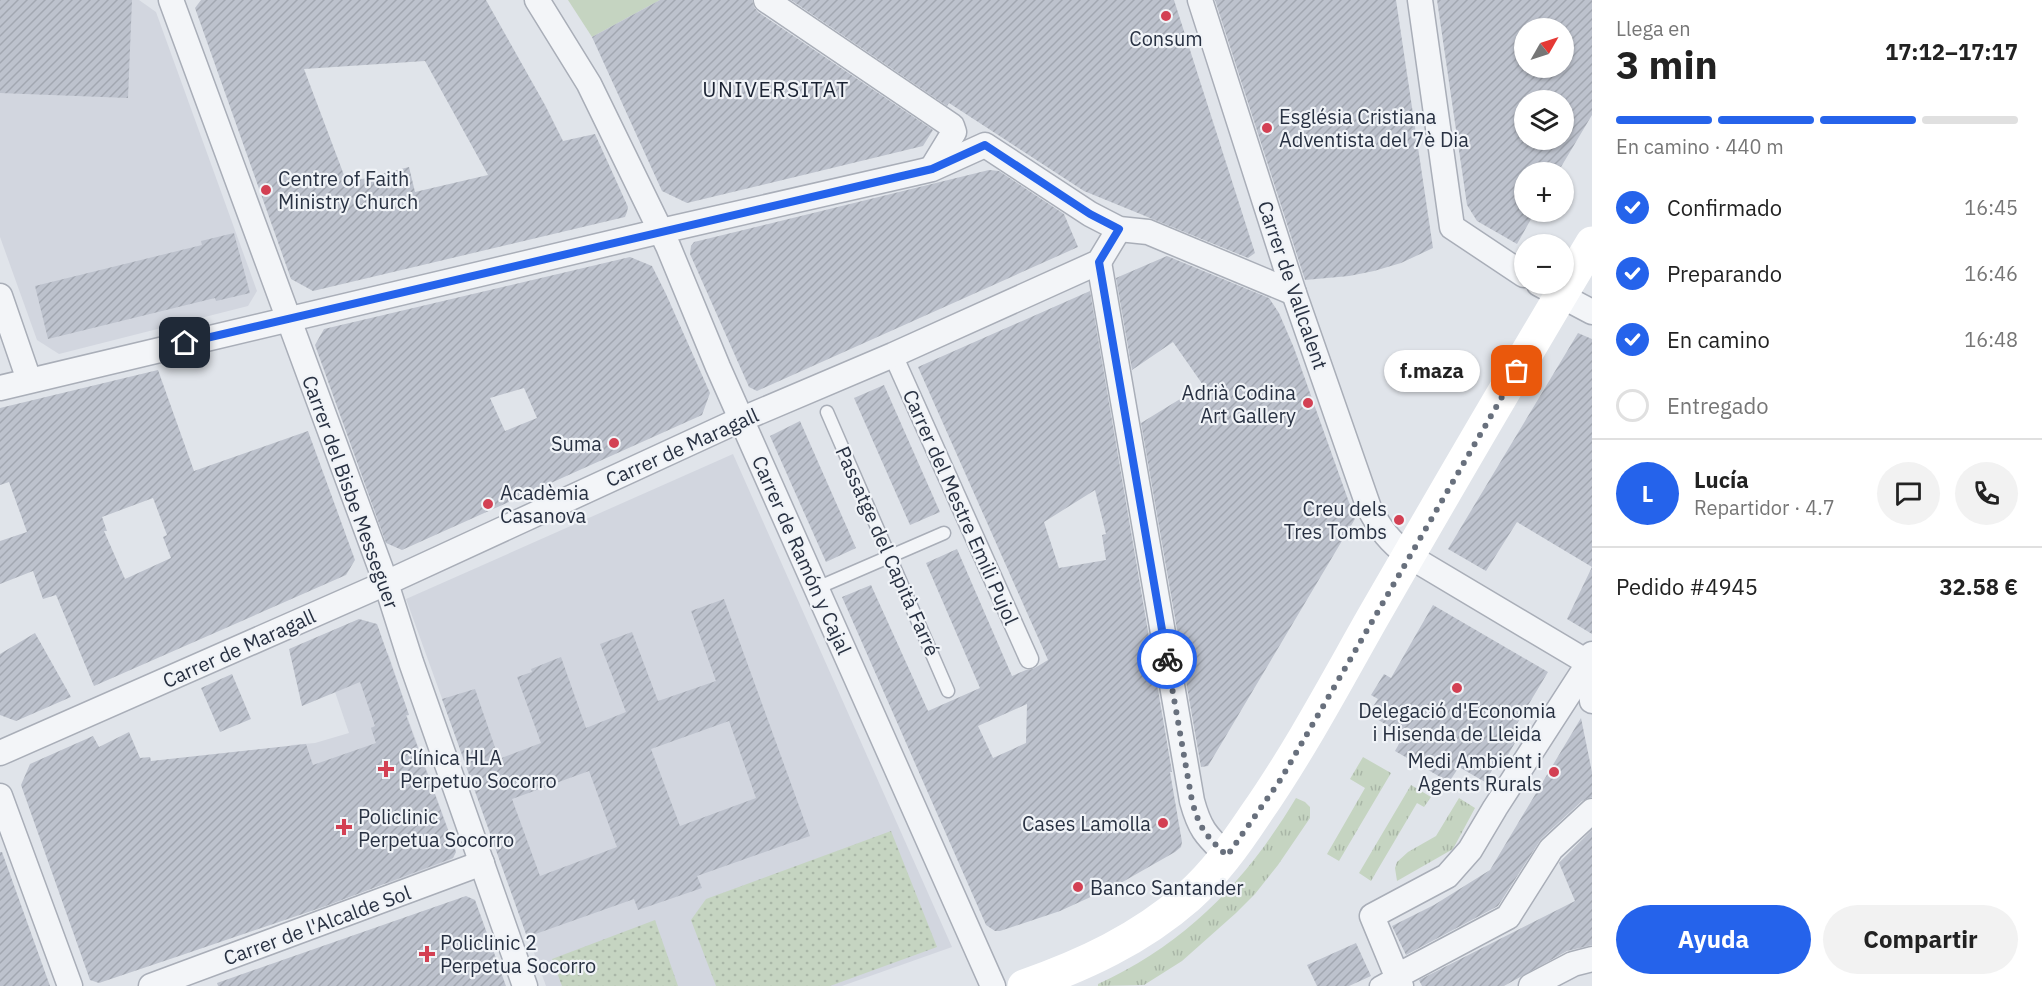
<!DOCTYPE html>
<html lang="es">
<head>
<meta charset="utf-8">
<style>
	body { margin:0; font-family:"IBM Plex Sans",sans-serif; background:#f2f2f2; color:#222; height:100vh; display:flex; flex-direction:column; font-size:22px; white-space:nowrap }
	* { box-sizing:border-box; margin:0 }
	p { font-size:20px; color:#767676 }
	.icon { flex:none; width:33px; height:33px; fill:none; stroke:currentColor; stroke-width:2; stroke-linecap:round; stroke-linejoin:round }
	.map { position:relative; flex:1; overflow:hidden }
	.drawer { display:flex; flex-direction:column; background:#fff; width:450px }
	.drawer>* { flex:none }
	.needle { width:39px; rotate:51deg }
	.fabs { position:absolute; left:1514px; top:18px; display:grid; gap:12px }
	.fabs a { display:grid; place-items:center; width:60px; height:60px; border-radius:50%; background:#fff; box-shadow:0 2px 4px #0004; font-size:30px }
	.pin { position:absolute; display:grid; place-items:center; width:51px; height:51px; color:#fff; margin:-26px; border-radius:12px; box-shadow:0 3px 9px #0006 }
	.courier { position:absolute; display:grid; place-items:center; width:60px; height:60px; margin:-30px; border:4px solid #2563eb; border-radius:50%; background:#fff; color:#222; box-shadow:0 2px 8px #0007 }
	.bubble { position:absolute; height:42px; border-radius:21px; background:#fff; box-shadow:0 2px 4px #0004; font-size:20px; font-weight:700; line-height:42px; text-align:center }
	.headline em { font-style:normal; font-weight:700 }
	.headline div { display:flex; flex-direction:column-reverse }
	.headline { display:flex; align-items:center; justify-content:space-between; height:102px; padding:0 24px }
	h1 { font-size:39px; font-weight:700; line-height:45px }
	.bar { display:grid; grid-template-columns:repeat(4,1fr); gap:9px 6px; align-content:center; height:72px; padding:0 24px }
	.bar i { height:8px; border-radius:4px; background:#e0e0e0 }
	.bar .current { background:#2563eb }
	.bar p { grid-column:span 4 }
	.line { display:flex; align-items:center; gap:15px; padding:0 24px; border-top:2px solid #e0e0e0 }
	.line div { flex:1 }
	.round { display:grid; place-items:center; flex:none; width:63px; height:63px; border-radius:32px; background:#f2f2f2 }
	ol { padding:0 24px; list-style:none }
	li { display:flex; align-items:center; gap:18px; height:66px }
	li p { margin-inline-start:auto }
	li .icon { padding:6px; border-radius:50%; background:#2563eb; color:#fff; stroke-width:4 }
	li:last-child { color:#767676 }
	li i { width:33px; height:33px; border:3px solid #e0e0e0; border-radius:50% }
	.primary-button { display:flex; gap:12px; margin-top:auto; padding:12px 24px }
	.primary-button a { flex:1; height:69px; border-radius:36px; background:#2563eb; color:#fff; font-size:24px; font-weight:700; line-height:69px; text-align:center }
	.primary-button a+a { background:#f2f2f2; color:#222 }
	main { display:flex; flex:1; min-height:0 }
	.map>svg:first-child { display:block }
	.built { fill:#d2d6df }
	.grass { fill:url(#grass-tufts) }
	.park { fill:#c5d4c1 }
	.garden { fill:url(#garden-dots) }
	.building { fill:url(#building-hatch); fill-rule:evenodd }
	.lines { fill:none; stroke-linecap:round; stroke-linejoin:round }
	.service-casing { stroke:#a9aeb8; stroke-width:15 }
	.pedestrian-casing { stroke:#a9aeb8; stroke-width:21 }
	.minor-casing { stroke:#a9aeb8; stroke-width:27 }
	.service { stroke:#f3f5f8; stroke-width:12 }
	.pedestrian { stroke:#f3f5f8; stroke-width:18 }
	.minor { stroke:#f3f5f8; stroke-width:24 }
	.secondary { stroke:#fff; stroke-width:33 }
	.done { stroke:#68707d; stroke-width:6; stroke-dasharray:0 10.8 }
	.route { stroke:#2563eb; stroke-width:8 }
	.poi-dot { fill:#d34053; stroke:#f0f3f7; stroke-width:2 }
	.labels { text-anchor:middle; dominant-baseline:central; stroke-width:4.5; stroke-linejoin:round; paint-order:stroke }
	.poi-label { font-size:20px; fill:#283142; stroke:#f0f3f7; text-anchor:start }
	.street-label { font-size:20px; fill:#283142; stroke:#f0f3f7 }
	.neighbourhood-label { font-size:21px; letter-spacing:1.5px; fill:#1a2232; stroke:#f0f3f7 }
</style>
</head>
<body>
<main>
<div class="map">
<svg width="1592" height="986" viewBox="0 0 1592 986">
	<defs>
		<pattern id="grass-tufts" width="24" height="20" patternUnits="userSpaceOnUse" patternTransform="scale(1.5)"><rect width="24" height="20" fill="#c5d4c1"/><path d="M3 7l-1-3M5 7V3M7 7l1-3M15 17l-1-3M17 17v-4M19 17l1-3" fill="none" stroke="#a9b6a7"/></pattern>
		<pattern id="garden-dots" width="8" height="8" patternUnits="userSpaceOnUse" patternTransform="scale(1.5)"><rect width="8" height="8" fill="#c5d4c1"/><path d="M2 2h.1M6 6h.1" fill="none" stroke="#a9b6a7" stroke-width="1.8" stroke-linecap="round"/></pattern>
		<pattern id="building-hatch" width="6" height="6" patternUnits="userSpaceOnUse" patternTransform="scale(1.5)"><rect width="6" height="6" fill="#bdc2cd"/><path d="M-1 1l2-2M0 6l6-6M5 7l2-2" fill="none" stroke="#a2a7b1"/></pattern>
	</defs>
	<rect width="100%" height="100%" fill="#e0e4ea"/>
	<g class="built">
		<polygon points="0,0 139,0 156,12 257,291 248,306 59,354 37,340 0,237"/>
		<polygon points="733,454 952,947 842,986 546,986 406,599"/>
		<polygon points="388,653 409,715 407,716 456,851 453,858 447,862 386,884 341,756 297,771 291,745 315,743 349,733 335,692 354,665"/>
	</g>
	<g class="grass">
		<polygon points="1363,757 1391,773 1339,861 1327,854 1365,788 1350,779"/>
		<polygon points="1411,785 1431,797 1424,807 1417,803 1371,881 1359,873"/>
		<path d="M1296,798L1305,802L1310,807V818L1278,865L1255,894L1236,913L1182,961L1144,985L1098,986V984C1186,944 1247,880 1296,798Z"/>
		<polygon points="1459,798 1475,808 1453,849 1397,881 1395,868 1397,862 1408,852 1436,836"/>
	</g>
	<polygon class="park" points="568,0 660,0 592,37"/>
	<g class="garden">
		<polygon points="891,831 937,947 830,986 716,986 691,920 706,899"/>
		<polygon points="655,920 678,986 562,986 552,959"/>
	</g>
	<g class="building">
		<polygon points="0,0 132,0 128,98 0,93"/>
		<path d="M201,0H486L545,105L563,141L595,134L628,207L627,212L625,217L313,291L291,279L195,8ZM425,61L488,175L415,192L409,167L347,183L304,69Z"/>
		<polygon points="660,0 752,0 754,7 758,12 933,130 923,146 687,203 662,191 592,37"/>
		<polygon points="791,0 1174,0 1255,253 1248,258 1084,191 949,103 947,106"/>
		<polygon points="1215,0 1396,0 1433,248 1401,263 1374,271 1349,276 1305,280"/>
		<path d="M1437,0H1592V115L1558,172H1524V212H1535L1517,244L1477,221L1467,205ZM1524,28H1563V68H1524ZM1524,100H1563V140H1520L1524,125Z"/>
		<polygon points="989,170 999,171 1064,214 1078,247 757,391 749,387 690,254 691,246 694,242"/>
		<polygon points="234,233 250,293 216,301 215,298 48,339 35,286 202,245 201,241"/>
		<polygon points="1167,256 1269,298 1279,313 1294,348 1355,519 1208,766 1201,767 1141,423 1203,385 1173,342 1132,370 1116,278"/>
		<path d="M630,257L652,266L666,294L710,393L702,415L402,550L386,543L315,345L324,329ZM524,388L537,418L505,431L490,398Z"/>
		<path d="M1090,291L1172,772H1170L1182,842L1181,847L1175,852L1119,884L1060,911L1000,931H995L986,925L842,597L871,585L928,711L980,688L926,563L957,549L1012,676L1026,670L1033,669L1048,660L918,367ZM1095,490L1106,534L1102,535L1106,560L1059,568L1044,522ZM1027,704L1026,743L993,758L978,726Z"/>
		<polygon points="1578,333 1592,339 1592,634 1567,619 1592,567 1517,522 1486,571 1448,549"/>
		<path d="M158,370L194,471L308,431L355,560L346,575L94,686L56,595L43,599L33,571L0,584V541L27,532L9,482L0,485V408ZM153,498L167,535L163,537L171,558L125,579L104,531H107L102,517Z"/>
		<polygon points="884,385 940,512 910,525 854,398"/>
		<polygon points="800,421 856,548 826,562 770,436"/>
		<path d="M724,599L810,836L697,876L702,888L638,910L634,899L527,937L442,699L475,689L499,759L541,743L517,677L532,672L531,669L561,657L586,728L626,712L600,644L632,632L658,701L716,681L691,611ZM729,721L756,798L680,826L651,749ZM589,771L617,847L540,876L512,799Z"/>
		<polygon points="1433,605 1548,672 1512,732 1519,736 1499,770 1494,767 1485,782 1459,767 1449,782 1395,751 1404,735 1368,714 1378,699 1371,695 1384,674 1391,678"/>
		<polygon points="359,619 377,624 409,715 406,715 456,852 453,858 326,906 185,954 99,983 90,980 21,785 30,764 93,736 99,747 129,732 140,758 150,757 151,761 306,744 313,765 376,743 371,728 375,726 360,682 302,706 289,649"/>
		<polygon points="35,633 71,697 16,721 0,715 0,654"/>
		<polygon points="232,674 251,719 220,732 201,688"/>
		<polygon points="1581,718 1592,772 1592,797 1582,801 1541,839 1498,906 1406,955 1392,926 1434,905 1490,870"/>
		<polygon points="1592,830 1592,945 1567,951 1504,986 1422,986 1419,980 1575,901 1559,863"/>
		<polygon points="0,852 2,852 50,986 0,986"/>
		<polygon points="466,896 475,900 506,986 218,986 217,983"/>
		<polygon points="1356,943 1371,976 1349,986 1317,986 1307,965"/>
	</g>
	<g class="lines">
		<defs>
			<g id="service">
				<polyline points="827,412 948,691"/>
				<polyline points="817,588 944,533"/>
			</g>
			<g id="pedestrian">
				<polyline points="893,355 1029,659"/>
				<polyline points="1379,986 1397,976"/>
			</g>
			<g id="minor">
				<polyline points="171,0 386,583 411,662 525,986"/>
				<polyline points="537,0 589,84 668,246 718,367 993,986"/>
				<polyline points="766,0 952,126 954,132 932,168"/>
				<path d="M1200,0L1294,293L1369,508C1381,530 1389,541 1409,556L1592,665"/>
				<polyline points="1420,0 1452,227 1524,275"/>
				<path d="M1099,262L1192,801C1200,830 1206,835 1227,856"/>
				<polyline points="1539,284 1592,312"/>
				<polyline points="0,296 29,380"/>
				<polyline points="0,388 661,231 915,173 932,169 985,145 1090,214 1119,229 1148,232 1294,293"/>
				<polyline points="1588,664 1592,701"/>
				<polyline points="0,753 386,583 733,423 893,355 1099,262 1119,229"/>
				<polyline points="0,796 70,986"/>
				<polyline points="1397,976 1508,917 1551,849 1592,811"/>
				<polyline points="151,986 482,863"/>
				<polyline points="1401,986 1372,916 1447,876 1470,850 1495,808 1588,664 1592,654"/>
				<polyline points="1531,986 1573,964 1592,959"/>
			</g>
		</defs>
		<use href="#service" class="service-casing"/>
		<use href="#pedestrian" class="pedestrian-casing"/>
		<use href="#minor" class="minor-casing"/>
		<use href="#service" class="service"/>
		<use href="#pedestrian" class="pedestrian"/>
		<use href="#minor" class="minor"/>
		<path class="secondary" d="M1024,986C1084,965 1140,939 1188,897C1215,873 1235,845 1255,815C1299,752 1335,684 1373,617C1445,492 1518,367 1592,243"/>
	</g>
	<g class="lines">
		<path class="done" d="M1167,659L1192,801C1200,830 1206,835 1227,856L1281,779L1517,371"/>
		<polyline class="route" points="185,343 915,173 932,169 985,145 1090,214 1119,229 1099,262 1167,659"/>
	</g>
	<g class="poi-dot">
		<circle cx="1166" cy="16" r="6"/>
		<circle cx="1267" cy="128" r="6"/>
		<circle cx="266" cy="190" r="6"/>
		<circle cx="1308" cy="403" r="6"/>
		<circle cx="614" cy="443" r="6"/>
		<circle cx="488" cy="504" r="6"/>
		<circle cx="1399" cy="520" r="6"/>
		<circle cx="1457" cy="688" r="6"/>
		<path d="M383 760h6v6h6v6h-6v6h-6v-6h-6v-6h6z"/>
		<circle cx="1554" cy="772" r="6"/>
		<circle cx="1163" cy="823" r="6"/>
		<path d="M341 818h6v6h6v6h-6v6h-6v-6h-6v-6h6z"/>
		<circle cx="1078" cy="887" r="6"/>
		<path d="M424 945h6v6h6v6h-6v6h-6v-6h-6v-6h6z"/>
	</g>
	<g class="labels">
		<g class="poi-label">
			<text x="1166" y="38" text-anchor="middle">Consum</text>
			<text x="1279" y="116">Església Cristiana<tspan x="1279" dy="23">Adventista del 7è Dia</tspan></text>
			<text x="278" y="178">Centre of Faith<tspan x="278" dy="23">Ministry Church</tspan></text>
			<text x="1296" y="392" text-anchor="end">Adrià Codina<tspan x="1296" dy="23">Art Gallery</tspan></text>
			<text x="602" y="443" text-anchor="end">Suma</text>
			<text x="500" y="492">Acadèmia<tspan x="500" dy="23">Casanova</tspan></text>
			<text x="1387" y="508" text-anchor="end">Creu dels<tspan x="1387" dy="23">Tres Tombs</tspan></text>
			<text x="1457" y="710" text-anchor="middle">Delegació d'Economia<tspan x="1457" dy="23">i Hisenda de Lleida</tspan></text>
			<text x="400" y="757">Clínica HLA<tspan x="400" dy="23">Perpetuo Socorro</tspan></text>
			<text x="1542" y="760" text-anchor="end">Medi Ambient i<tspan x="1542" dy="23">Agents Rurals</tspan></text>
			<text x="358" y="816">Policlinic<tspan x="358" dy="23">Perpetua Socorro</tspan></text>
			<text x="1151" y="823" text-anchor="end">Cases Lamolla</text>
			<text x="1090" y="887">Banco Santander</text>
			<text x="440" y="942">Policlinic 2<tspan x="440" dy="23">Perpetua Socorro</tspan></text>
		</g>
		<g class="street-label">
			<text transform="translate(1293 285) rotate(71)">Carrer de Vallcalent</text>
			<text transform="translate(682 447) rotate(-24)">Carrer de Maragall</text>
			<text transform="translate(351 492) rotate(70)">Carrer del Bisbe Messeguer</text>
			<text transform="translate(961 507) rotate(66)">Carrer del Mestre Emili Pujol</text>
			<text transform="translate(888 551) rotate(66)">Passatge del Capità Farré</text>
			<text transform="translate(802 555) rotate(66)">Carrer de Ramón y Cajal</text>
			<text transform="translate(239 648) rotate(-24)">Carrer de Maragall</text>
			<text transform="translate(317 925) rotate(-20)">Carrer de l'Alcalde Sol</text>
		</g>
		<g class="neighbourhood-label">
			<text x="776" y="89">UNIVERSITAT</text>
		</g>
	</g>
</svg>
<div class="fabs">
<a><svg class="needle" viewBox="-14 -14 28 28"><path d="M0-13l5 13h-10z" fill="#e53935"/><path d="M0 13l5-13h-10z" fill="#767676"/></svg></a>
<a><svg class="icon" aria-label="layers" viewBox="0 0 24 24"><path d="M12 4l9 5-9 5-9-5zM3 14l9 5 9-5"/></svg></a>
<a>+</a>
<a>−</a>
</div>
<div class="pin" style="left:1517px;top:371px;background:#ea580c"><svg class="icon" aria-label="bag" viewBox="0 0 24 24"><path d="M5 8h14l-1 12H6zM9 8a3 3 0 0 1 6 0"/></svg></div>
<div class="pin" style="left:185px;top:343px;background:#1f2937"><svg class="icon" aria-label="home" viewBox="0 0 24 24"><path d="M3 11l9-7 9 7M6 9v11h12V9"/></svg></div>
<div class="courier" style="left:1167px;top:659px"><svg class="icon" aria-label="bike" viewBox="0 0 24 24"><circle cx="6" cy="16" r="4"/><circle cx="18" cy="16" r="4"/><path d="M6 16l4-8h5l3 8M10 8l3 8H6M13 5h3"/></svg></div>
<div class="bubble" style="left:1384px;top:350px;width:96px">f.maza</div>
</div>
<section class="drawer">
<div class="headline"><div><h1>3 min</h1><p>Llega en</p></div><em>17:12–17:17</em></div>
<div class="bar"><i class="current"></i><i class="current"></i><i class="current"></i><i></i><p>En camino · 440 m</p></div>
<ol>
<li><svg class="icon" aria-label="check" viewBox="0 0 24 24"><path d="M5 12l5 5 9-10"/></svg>Confirmado<p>16:45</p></li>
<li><svg class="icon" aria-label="check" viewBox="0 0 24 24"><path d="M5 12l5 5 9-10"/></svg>Preparando<p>16:46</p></li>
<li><svg class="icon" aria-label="check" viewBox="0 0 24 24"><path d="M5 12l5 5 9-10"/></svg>En camino<p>16:48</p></li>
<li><i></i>Entregado</li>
</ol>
<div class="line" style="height:108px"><b class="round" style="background:#2563eb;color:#fff">L</b><div><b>Lucía</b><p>Repartidor · 4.7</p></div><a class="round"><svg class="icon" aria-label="chat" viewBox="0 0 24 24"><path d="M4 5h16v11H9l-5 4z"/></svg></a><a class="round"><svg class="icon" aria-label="phone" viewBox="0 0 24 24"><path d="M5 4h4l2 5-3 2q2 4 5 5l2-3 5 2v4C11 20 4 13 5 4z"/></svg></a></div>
<div class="line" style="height:78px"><div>Pedido #4945</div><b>32.58 €</b></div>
<div class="primary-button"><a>Ayuda</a><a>Compartir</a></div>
</section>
</main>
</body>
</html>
